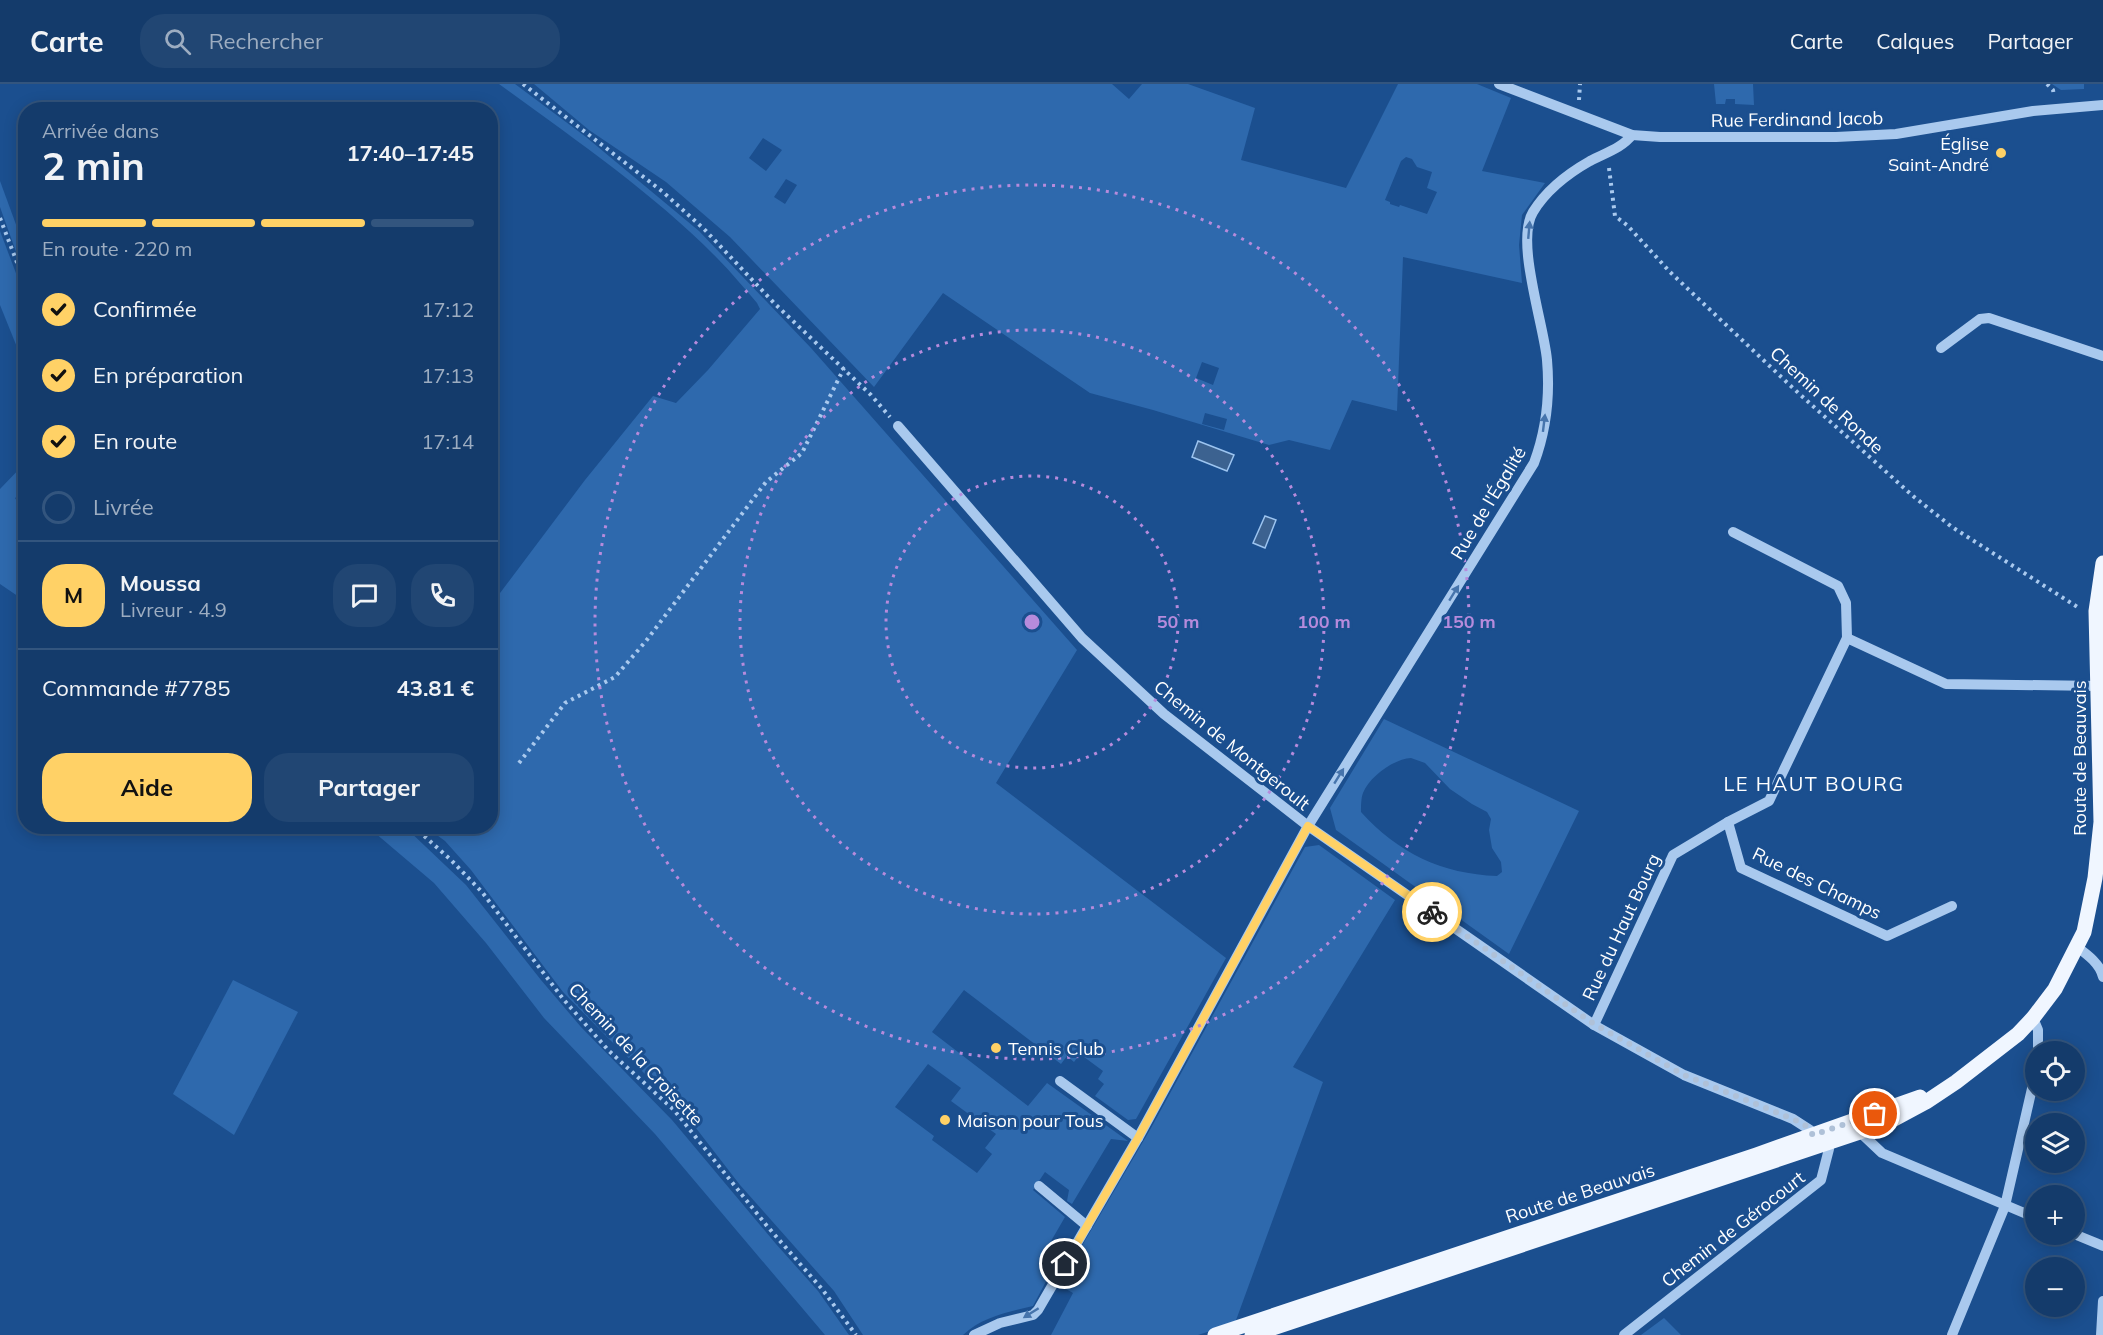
<!DOCTYPE html>
<html lang="fr">
<head>
<meta charset="utf-8">
<style>
	body { margin:0; font-family:Mulish,sans-serif; background:#214673; color:#f1f3f6; height:100vh; display:flex; flex-direction:column; font-size:22px; white-space:nowrap }
	* { box-sizing:border-box; margin:0 }
	p { font-size:20px; color:#9dadc1 }
	.icon { flex:none; width:33px; height:33px; fill:none; stroke:currentColor; stroke-width:2; stroke-linecap:round; stroke-linejoin:round }
	.map { position:relative; flex:1; overflow:hidden }
	.details { position:absolute; left:18px; top:18px; width:480px; height:732px; display:flex; flex-direction:column; background:#143b6b; border-radius:24px; box-shadow:0 3px 15px #0003,0 0 0 2px #33557e }
	.details>* { flex:none }
	.buttons { position:absolute; left:2025px; top:957px; display:grid; gap:12px }
	.buttons a { display:grid; place-items:center; width:60px; height:60px; border-radius:50%; background:#143b6b; box-shadow:0 3px 15px #0003,0 0 0 2px #33557e; font-size:30px }
	.pin { position:absolute; display:grid; place-items:center; width:51px; height:51px; color:#fff; margin:-26px; border:3px solid #fff; border-radius:50%; box-shadow:0 2px 6px #0007 }
	.courier { position:absolute; display:grid; place-items:center; width:60px; height:60px; margin:-30px; border:4px solid #ffd166; border-radius:50%; background:#fff; color:#222; box-shadow:0 2px 8px #0007 }
	.overview em { font-style:normal; font-weight:700 }
	.overview div { display:flex; flex-direction:column-reverse }
	.overview { display:flex; align-items:center; justify-content:space-between; height:102px; padding:0 24px }
	h1 { font-size:39px; font-weight:700; line-height:45px }
	.bar { display:grid; grid-template-columns:repeat(4,1fr); gap:9px 6px; align-content:center; height:72px; padding:0 24px }
	.bar i { height:8px; border-radius:4px; background:#33557e }
	.bar .selected { background:#ffd166 }
	.bar p { grid-column:span 4 }
	.line { display:flex; align-items:center; gap:15px; padding:0 24px; border-top:2px solid #33557e }
	.line div { flex:1 }
	.round { display:grid; place-items:center; flex:none; width:63px; height:63px; border-radius:24px; background:#214673 }
	ol { padding:0 24px; list-style:none }
	li { display:flex; align-items:center; gap:18px; height:66px }
	li p { margin-inline-start:auto }
	li .icon { padding:6px; border-radius:50%; background:#ffd166; color:#111; stroke-width:4 }
	li:last-child { color:#9dadc1 }
	li i { width:33px; height:33px; border:3px solid #33557e; border-radius:50% }
	.primary-button { display:flex; gap:12px; margin-top:auto; padding:12px 24px }
	.primary-button a { flex:1; height:69px; border-radius:24px; background:#ffd166; color:#111; font-size:24px; font-weight:700; line-height:69px; text-align:center }
	.primary-button a+a { background:#214673; color:#f1f3f6 }
	header { display:flex; align-items:center; gap:36px; box-sizing:border-box; height:84px; padding:0 30px; background:#143b6b; border-bottom:2px solid #33557e }
	header strong { font-size:28px }
	nav { display:flex; gap:33px; margin-inline-start:auto; font-size:21px }
	.search { width:420px; height:54px; background:#214673; display:flex; align-items:center; gap:15px; box-sizing:border-box; padding:0 21px; border-radius:24px; color:#9dadc1; font-size:22px }
	.map>svg:first-child { display:block }
	.green { fill:#2e69ad; fill-rule:evenodd }
	.water { fill:#3c6290; stroke:#9cc4f0; stroke-width:1.5 }
	.lines { fill:none; stroke-linecap:round; stroke-linejoin:round }
	.path { stroke:#a9c9ee; stroke-width:4; stroke-dasharray:3 4.5; stroke-linecap:butt }
	.minor { stroke:#a9c9ee; stroke-width:10 }
	.major { stroke:#f0f6ff; stroke-width:15 }
	.oneway { fill:#4674ac }
	.done { stroke:#afc1d8; stroke-width:6; stroke-dasharray:0 10.8 }
	.route { stroke:#ffd166; stroke-width:8 }
	.ring { fill:none; stroke:#b68bdc; stroke-width:3; stroke-dasharray:3 6 }
	.poi-dot { fill:#ffd166; stroke:#1b4f8f; stroke-width:2 }
	.labels { text-anchor:middle; dominant-baseline:central; stroke-width:6; stroke-linejoin:round; paint-order:stroke }
	.street-label { font-size:18px; fill:#fff; stroke:#1b4f8f }
	.poi-label { font-size:18px; fill:#fff; stroke:#1b4f8f; text-anchor:start }
	.neighbourhood-label { font-size:20px; letter-spacing:1.5px; fill:#fff; stroke:#1b4f8f }
	.centre { fill:#b68bdc; stroke:#1b4f8f; stroke-width:3 }
	.ring-label { font-size:18px; text-anchor:middle; font-weight:bold; fill:#b68bdc; stroke:#1b4f8f; stroke-width:6; stroke-linejoin:round; paint-order:stroke }
</style>
</head>
<body>
<header>
<strong>Carte</strong>
<div class="search"><svg class="icon" aria-label="search" viewBox="0 0 24 24"><circle cx="10" cy="10" r="6"/><path d="M15 15l6 6"/></svg>Rechercher</div>
<nav><a>Carte</a><a>Calques</a><a>Partager</a></nav>
</header>
<div class="map">
<svg width="2103" height="1251" viewBox="0 0 2103 1251">
	<rect width="100%" height="100%" fill="#1b4f8f"/>
	<g class="green">
		<path d="M499,0H515L586,53L699,147L811,264L1077,566L996,699L1226,874L1136,1035L1128,1036L1095,1012L1104,1000L1098,995L1103,987L1080,970L1074,978L1067,972L1061,980L964,906L932,948L1028,1022L1047,999L1128,1057L1111,1055L1072,1120L1067,1117L1069,1106L1045,1088L1033,1106L1065,1133L1047,1164L1062,1167L1033,1222C1008,1228 982,1233 963,1251H863L834,1207L740,1101L682,1026L607,953L563,908L471,786L445,757L426,743L490,742L491,521L585,396L653,312L676,319L708,286L760,225L757,219C744,204 731,188 717,174C652,108 574,55 499,0ZM928,980L961,1004L951,1017L996,1050L985,1064L992,1070L977,1089L932,1056L934,1052L895,1023Z"/>
		<path d="M534,0H1112L1129,15L1142,0H1188L1255,24L1241,76L1346,104L1398,0H1477L1511,14L1482,87L1545,99L1522,131L1519,161L1522,199L1403,173L1397,327L1352,316L1330,366L1289,356L1269,361L1153,326L1090,309L943,209L874,303L730,153L666,98L589,46ZM763,54L782,66L766,87L749,74ZM1406,73L1412,75L1417,83L1432,88L1427,104L1437,108L1427,130L1400,121L1399,123L1390,120V118L1385,116L1401,77ZM786,95L797,101L785,120L774,113ZM1202,278L1219,284L1213,301L1196,294ZM1205,329L1227,335L1224,346L1202,340Z"/>
		<polygon points="1714,0 1753,0 1754,21 1735,20 1735,15 1726,15 1725,20 1716,20"/>
		<polygon points="2052,0 2084,0 2084,5 2061,6"/>
		<polygon points="0,97 25,165 25,193 0,123"/>
		<polygon points="0,147 25,213 25,283 0,221"/>
		<polygon points="25,379 25,407 15,414 25,429 25,517 0,500 0,405"/>
		<path d="M1384,635L1579,727L1509,870L1336,746L1330,724ZM1411,674L1425,679L1450,705L1472,720L1487,728L1491,735L1489,746L1492,764L1501,778L1502,788L1497,792C1442,790 1398,769 1361,728C1361,722 1361,714 1363,709C1370,692 1394,675 1411,674Z"/>
		<polygon points="368,743 405,743 466,801 541,896 581,943 672,1036 776,1160 818,1207 849,1251 825,1251 655,1050 544,934 486,859 434,799"/>
		<polygon points="1319,761 1395,816 1293,983 1323,998 1235,1239 1198,1251 1051,1251 1073,1209 1059,1201 1151,1044 1305,763"/>
		<polygon points="233,896 298,928 234,1051 173,1010"/>
		<polygon points="1664,1234 1681,1251 1641,1251"/>
	</g>
	<g class="water">
		<polygon points="1198,357 1234,371 1227,387 1192,373"/>
		<polygon points="1265,432 1276,436 1265,464 1253,459"/>
	</g>
	<g class="lines">
		<g class="path">
			<polyline points="523,0 663,108 705,146 775,220 871,311 890,333"/>
			<polyline points="2047,0 2053,6 2054,12"/>
			<polyline points="1579,16 1580,0"/>
			<polyline points="1609,84 1615,132 1627,141 1670,188 1794,305 1913,412 1952,443 2079,524"/>
			<polyline points="0,134 26,202"/>
			<polyline points="519,679 565,619 615,593 646,557 766,398 802,369 844,284"/>
			<polyline points="413,742 451,776 482,808 564,916 609,967 674,1026 767,1142 822,1205 856,1251"/>
		</g>
		<g class="minor">
			<polyline points="1499,0 1632,51 1660,53 1836,53 1896,50 2033,27 2103,21"/>
			<polyline points="1941,264 1980,235 1989,234 2103,272"/>
			<polyline points="898,342 1082,554 1164,630 1308,742 1594,941 1684,991 1793,1035 1810,1046 1816,1056"/>
			<polyline points="1733,448 1838,502 1846,519 1847,554"/>
			<polyline points="1728,738 1741,784 1887,852 1952,822"/>
			<path d="M2077,863C2088,871 2100,880 2103,893"/>
			<polyline points="2033,934 2038,946 2038,968"/>
			<polyline points="1594,941 1673,771 1728,738 1769,717 1847,554 1946,600 2099,602"/>
			<polyline points="1060,997 1138,1054"/>
			<polyline points="1862,1041 1864,1052 1882,1069 2036,1134"/>
			<polyline points="1039,1102 1087,1142"/>
			<polyline points="2074,1150 2103,1162"/>
			<path d="M974,1251L1000,1239L1033,1231L1038,1226L1138,1054L1308,742L1534,379C1546,347 1550,310 1547,276C1544,241 1515,157 1533,128C1547,105 1567,90 1590,77C1605,69 1622,64 1632,51"/>
			<polyline points="1624,1251 1821,1096 1829,1065 1827,1053"/>
			<polyline points="1952,1251 2005,1122 2036,987"/>
			<polyline points="2101,1251 2103,1217"/>
		</g>
		<g class="major">
			<polyline points="1215,1251 1756,1071 1920,1013"/>
			<polyline points="1252,1251 1887,1039 1926,1018 1956,998 2018,950 2033,934 2055,905 2084,848 2095,794 2101,738 2096,527 2103,479"/>
		</g>
	</g>
	<defs><path id="oneway-solid" d="M-6-.8H1V-3.2L6.5 0L1 3.2V.8H-6Z" transform="scale(1.5)"/></defs>
	<g class="oneway">
		<use href="#oneway-solid" transform="translate(1529 146) rotate(-85)"/>
		<use href="#oneway-solid" transform="translate(1544 339) rotate(-83)"/>
		<use href="#oneway-solid" transform="translate(1454 509) rotate(-58)"/>
		<use href="#oneway-solid" transform="translate(1339 692) rotate(-58)"/>
		<use href="#oneway-solid" transform="translate(1031 1229) rotate(148)"/>
	</g>
	<g class="lines">
		<polyline class="done" points="1432,828 1594,940 1684,991 1793,1035 1805,1041 1813,1051 1875,1030"/>
		<polyline class="route" points="1065,1180 1138,1054 1308,742 1432,828"/>
	</g>
	<g class="ring">
		<circle cx="1032" cy="538" r="146"/>
		<circle cx="1032" cy="538" r="292"/>
		<circle cx="1032" cy="538" r="437"/>
	</g>
	<g class="poi-dot">
		<circle cx="2001" cy="69" r="6"/>
		<circle cx="996" cy="964" r="6"/>
		<circle cx="945" cy="1036" r="6"/>
	</g>
	<g class="labels">
		<g class="street-label">
			<text transform="translate(1797 35) rotate(-1)">Rue Ferdinand Jacob</text>
			<text transform="translate(1827 316) rotate(43)">Chemin de Ronde</text>
			<text transform="translate(1488 419) rotate(-59)">Rue de l'Égalité</text>
			<text transform="translate(1232 661) rotate(39)">Chemin de Montgeroult</text>
			<text transform="translate(2079 674) rotate(-90)">Route de Beauvais</text>
			<text transform="translate(1817 799) rotate(26)">Rue des Champs</text>
			<text transform="translate(1621 843) rotate(-65)">Rue du Haut Bourg</text>
			<text transform="translate(636 970) rotate(47)">Chemin de la Croisette</text>
			<text transform="translate(1580 1109) rotate(-18)">Route de Beauvais</text>
			<text transform="translate(1733 1145) rotate(-38)">Chemin de Gérocourt</text>
		</g>
		<g class="poi-label">
			<text x="1989" y="59" text-anchor="end">Église<tspan x="1989" dy="21">Saint-André</tspan></text>
			<text x="1008" y="964">Tennis Club</text>
			<text x="957" y="1036">Maison pour Tous</text>
		</g>
		<g class="neighbourhood-label">
			<text x="1814" y="699">LE HAUT BOURG</text>
		</g>
	</g>
	<circle cx="1032" cy="538" r="9" class="centre"/>
	<g class="ring-label">
		<text x="1178" y="544">50 m</text>
		<text x="1324" y="544">100 m</text>
		<text x="1469" y="544">150 m</text>
	</g>
</svg>
<div class="buttons">
<a><svg class="icon" aria-label="locate" viewBox="0 0 24 24"><circle cx="12" cy="12" r="6"/><path d="M12 2v4M12 18v4M2 12h4M18 12h4"/></svg></a>
<a><svg class="icon" aria-label="layers" viewBox="0 0 24 24"><path d="M12 4l9 5-9 5-9-5zM3 14l9 5 9-5"/></svg></a>
<a>+</a>
<a>−</a>
</div>
<div class="pin" style="left:1875px;top:1030px;background:#ea580c"><svg class="icon" aria-label="bag" viewBox="0 0 24 24"><path d="M5 8h14l-1 12H6zM9 8a3 3 0 0 1 6 0"/></svg></div>
<div class="pin" style="left:1065px;top:1180px;background:#1f2937"><svg class="icon" aria-label="home" viewBox="0 0 24 24"><path d="M3 11l9-7 9 7M6 9v11h12V9"/></svg></div>
<div class="courier" style="left:1432px;top:828px"><svg class="icon" aria-label="bike" viewBox="0 0 24 24"><circle cx="6" cy="16" r="4"/><circle cx="18" cy="16" r="4"/><path d="M6 16l4-8h5l3 8M10 8l3 8H6M13 5h3"/></svg></div>
<section class="details">
<div class="overview"><div><h1>2 min</h1><p>Arrivée dans</p></div><em>17:40–17:45</em></div>
<div class="bar"><i class="selected"></i><i class="selected"></i><i class="selected"></i><i></i><p>En route · 220 m</p></div>
<ol>
<li><svg class="icon" aria-label="check" viewBox="0 0 24 24"><path d="M5 12l5 5 9-10"/></svg>Confirmée<p>17:12</p></li>
<li><svg class="icon" aria-label="check" viewBox="0 0 24 24"><path d="M5 12l5 5 9-10"/></svg>En préparation<p>17:13</p></li>
<li><svg class="icon" aria-label="check" viewBox="0 0 24 24"><path d="M5 12l5 5 9-10"/></svg>En route<p>17:14</p></li>
<li><i></i>Livrée</li>
</ol>
<div class="line" style="height:108px"><b class="round" style="background:#ffd166;color:#111">M</b><div><b>Moussa</b><p>Livreur · 4.9</p></div><a class="round"><svg class="icon" aria-label="chat" viewBox="0 0 24 24"><path d="M4 5h16v11H9l-5 4z"/></svg></a><a class="round"><svg class="icon" aria-label="phone" viewBox="0 0 24 24"><path d="M5 4h4l2 5-3 2q2 4 5 5l2-3 5 2v4C11 20 4 13 5 4z"/></svg></a></div>
<div class="line" style="height:78px"><div>Commande #7785</div><b>43.81 €</b></div>
<div class="primary-button"><a>Aide</a><a>Partager</a></div>
</section>
</div>
</body>
</html>
